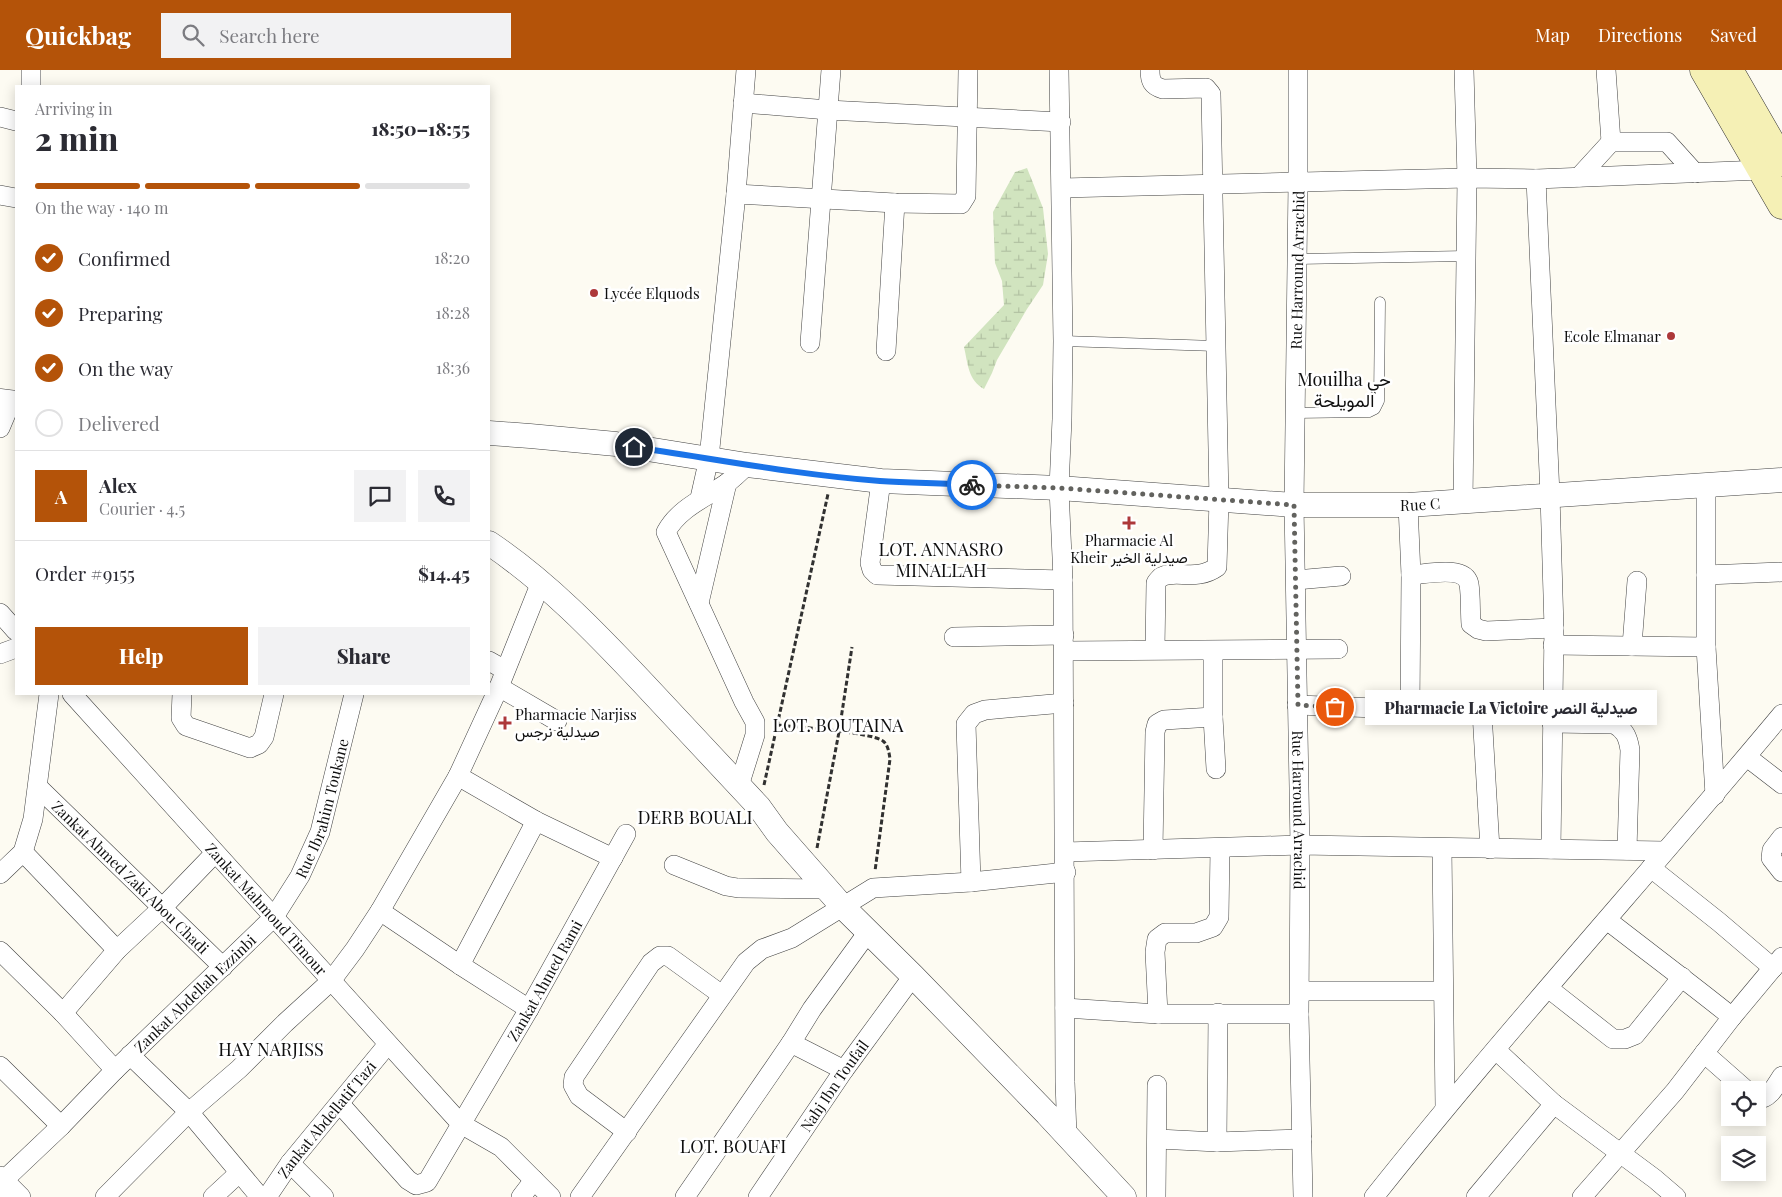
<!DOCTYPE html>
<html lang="en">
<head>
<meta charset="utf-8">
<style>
	body { margin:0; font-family:"Playfair Display",Vazirmatn,serif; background:#f2f2f3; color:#2b2b33; height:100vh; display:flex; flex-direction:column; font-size:19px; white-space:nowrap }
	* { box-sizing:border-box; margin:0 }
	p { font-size:16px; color:#7c7c81 }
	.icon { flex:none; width:28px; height:28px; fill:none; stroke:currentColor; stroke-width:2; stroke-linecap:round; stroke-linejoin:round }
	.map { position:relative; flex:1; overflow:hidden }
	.panel { position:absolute; left:15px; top:15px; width:475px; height:610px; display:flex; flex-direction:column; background:#fff; border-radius:0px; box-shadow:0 2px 12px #0003 }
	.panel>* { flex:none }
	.tools { position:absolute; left:1721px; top:1011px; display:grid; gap:10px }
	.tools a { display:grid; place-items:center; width:45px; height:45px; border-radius:0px; background:#fff; box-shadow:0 2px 12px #0003; font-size:25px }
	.pin { position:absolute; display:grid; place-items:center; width:42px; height:42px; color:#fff; margin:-21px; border:2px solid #fff; border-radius:50%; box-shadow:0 1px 5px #0007 }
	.courier { position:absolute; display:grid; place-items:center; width:50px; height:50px; margin:-25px; border:4px solid #1a73e8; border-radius:50%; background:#fff; color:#222; box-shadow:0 1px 6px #0007 }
	.bubble { position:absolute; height:35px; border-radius:0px; background:#fff; box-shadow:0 2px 12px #0003; font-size:16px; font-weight:800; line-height:35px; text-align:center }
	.headline em { font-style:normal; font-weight:800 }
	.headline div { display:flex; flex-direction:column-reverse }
	.headline { display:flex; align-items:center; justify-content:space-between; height:85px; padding:0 20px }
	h1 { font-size:32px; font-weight:800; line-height:38px }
	.bar { display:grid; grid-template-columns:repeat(4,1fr); gap:8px 5px; align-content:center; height:60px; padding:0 20px }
	.bar i { height:6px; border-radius:4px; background:#e1e1e2 }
	.bar .current { background:#b45309 }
	.bar p { grid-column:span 4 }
	.line { display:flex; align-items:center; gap:12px; padding:0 20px; border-top:1px solid #e1e1e2 }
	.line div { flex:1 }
	.round { display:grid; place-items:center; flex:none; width:52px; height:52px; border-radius:0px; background:#f2f2f3 }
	ol { padding:0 20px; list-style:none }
	li { display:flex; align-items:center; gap:15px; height:55px }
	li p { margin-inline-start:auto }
	li .icon { padding:5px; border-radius:50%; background:#b45309; color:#fff; stroke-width:4 }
	li:last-child { color:#7c7c81 }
	li i { width:28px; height:28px; border:2px solid #e1e1e2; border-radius:50% }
	.action { display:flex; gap:10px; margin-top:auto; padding:10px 20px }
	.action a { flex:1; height:58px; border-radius:0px; background:#b45309; color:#fff; font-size:20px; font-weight:800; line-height:58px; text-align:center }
	.action a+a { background:#f2f2f3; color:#2b2b33 }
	header { display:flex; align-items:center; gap:30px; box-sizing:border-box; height:70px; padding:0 25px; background:#b45309; color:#fff }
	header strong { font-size:24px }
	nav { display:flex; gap:28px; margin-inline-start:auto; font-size:18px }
	.search { width:350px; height:45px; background:#f2f2f3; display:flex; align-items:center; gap:12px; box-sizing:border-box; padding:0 18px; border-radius:0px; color:#7c7c81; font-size:19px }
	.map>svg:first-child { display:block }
	.wetland { fill:url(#wetland-marsh) }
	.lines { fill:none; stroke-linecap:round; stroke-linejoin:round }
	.service-casing { stroke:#424242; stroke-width:11 }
	.minor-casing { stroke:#424242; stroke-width:20 }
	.tertiary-casing { stroke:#424242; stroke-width:25 }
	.secondary-casing { stroke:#313131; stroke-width:29 }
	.path { stroke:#313131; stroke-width:3; stroke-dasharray:5 2.5; stroke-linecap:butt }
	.service { stroke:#fff; stroke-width:10 }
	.minor { stroke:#fff; stroke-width:19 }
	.tertiary { stroke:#fff; stroke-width:24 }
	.secondary { stroke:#f5f0b5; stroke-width:28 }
	.done { stroke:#62625e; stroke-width:5; stroke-dasharray:0 9 }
	.route { stroke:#1a73e8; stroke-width:6 }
	.poi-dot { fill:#ad383a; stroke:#fff; stroke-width:2 }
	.labels { text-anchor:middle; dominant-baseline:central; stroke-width:5; stroke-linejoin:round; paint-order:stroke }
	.street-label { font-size:15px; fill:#0f0f0f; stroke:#fff }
	.poi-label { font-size:15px; fill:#0f0f0f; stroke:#fff; text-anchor:start }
	.quarter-label { font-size:18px; fill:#0f0f0f; stroke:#fff }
</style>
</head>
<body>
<header>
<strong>Quickbag</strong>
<div class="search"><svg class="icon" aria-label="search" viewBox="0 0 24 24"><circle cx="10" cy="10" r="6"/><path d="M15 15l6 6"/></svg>Search here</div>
<nav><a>Map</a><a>Directions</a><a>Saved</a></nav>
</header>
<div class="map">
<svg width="1782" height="1127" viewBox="0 0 1782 1127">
	<defs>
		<pattern id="wetland-marsh" width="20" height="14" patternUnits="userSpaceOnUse" patternTransform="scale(1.25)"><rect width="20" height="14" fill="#d1e4bf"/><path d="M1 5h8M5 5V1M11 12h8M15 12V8" fill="none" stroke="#b2c2a3"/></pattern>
	</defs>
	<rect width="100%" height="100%" fill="#fdfbf2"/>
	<path class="wetland" d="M1027,98L1043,138L1048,184L1043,215L1027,239L997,290L992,303L984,319C968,310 968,294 964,277L1004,235L1002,211L995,193L993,142L1015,102Z"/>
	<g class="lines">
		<defs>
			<g id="service">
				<polyline points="1297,189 1466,186"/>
				<polyline points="1063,271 1216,276"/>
				<polyline points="1295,343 1369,342 1375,339 1379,331 1380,232"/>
			</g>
			<g id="minor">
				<polyline points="31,0 31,16"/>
				<polyline points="1059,0 1063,271 1062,349 1059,418 1063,510 1065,1012 1067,1065"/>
				<path d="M1150,0C1150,11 1152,16 1163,19L1206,18L1211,24L1219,430L1217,497C1196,512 1176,499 1161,507C1159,509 1157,511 1156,513L1155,579"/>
				<path id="s1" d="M1298,0V113L1294,435L1300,775L1299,944L1303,1127"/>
				<polyline points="1606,0 1611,72"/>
				<polyline points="743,33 828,40 1061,52"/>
				<polyline points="0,47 16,51"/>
				<polyline points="1579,107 1611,72 1667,72 1695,103"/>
				<polyline points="1536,109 1550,425 1554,558 1551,779"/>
				<polyline points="1062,118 1467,108 1536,109 1762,100 1770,99"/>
				<polyline points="736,124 895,133 961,134 966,126 968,0"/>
				<polyline points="0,125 16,128"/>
				<polyline points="810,273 831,0"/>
				<polyline points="886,281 895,133"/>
				<polyline points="0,358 11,332"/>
				<polyline points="881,411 870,493 872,500 877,505 1063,510"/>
				<polyline points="1706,416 1706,577 1715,725"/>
				<polyline points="700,428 709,388 736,124 746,0"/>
				<polyline points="1463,432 1467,108 1464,0"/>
				<polyline points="1408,435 1411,505 1410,640"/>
				<path d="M1411,505C1427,504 1465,495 1469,514C1471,527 1470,541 1471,554L1478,559L1486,561L1554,558"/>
				<polyline points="1706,505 1782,502"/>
				<polyline points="1296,510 1341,506"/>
				<polyline points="699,533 727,413"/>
				<polyline points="0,543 16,561"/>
				<polyline points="954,567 1064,565"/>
				<polyline points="1553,575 1706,577"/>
				<polyline points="1632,576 1637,511"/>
				<polyline points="1064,581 1338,579"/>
				<polyline points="1213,581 1213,647 1216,699"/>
				<polyline points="0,584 16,578"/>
				<polyline points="489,591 505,600"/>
				<polyline points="499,617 557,651"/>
				<path id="s2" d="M72,624L461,1054L501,1077L551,1127"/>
				<polyline points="182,624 181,648 186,656 250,678 259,674 264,667 274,624"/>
				<polyline points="1297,635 1482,642 1552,638"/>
				<polyline points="1482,642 1490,779"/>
				<path d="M1552,653L1614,654C1625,660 1628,667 1630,680L1627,780"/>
				<polyline points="1747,687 1782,714"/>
				<polyline points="458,706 536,751 613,788"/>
				<path d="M739,716L755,665V652L744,632L666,462C679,438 705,428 727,413C734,408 741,401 747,395"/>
				<path id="s3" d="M38,717L223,897"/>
				<polyline points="1782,767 1772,780 1771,788 1782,802"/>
				<polyline points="1442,778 1445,1038"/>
				<polyline points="1153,780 1155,662 1157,654 1164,650 1213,647"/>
				<polyline points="23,782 117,880"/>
				<polyline points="1065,782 1300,775 1665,781"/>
				<polyline points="674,795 726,816 738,818 826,819"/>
				<polyline points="1651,798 1719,852 1773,898"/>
				<polyline points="0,804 23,782 33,749 49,624"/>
				<polyline points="971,812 966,654 974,644 985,640 1064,633"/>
				<polyline points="380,841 460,895 529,939"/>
				<path d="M1607,850C1648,882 1691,914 1732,947"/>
				<polyline points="0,881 63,943 115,1000"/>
				<polyline points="460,895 536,751"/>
				<polyline points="1548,918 1613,969 1625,969 1635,965 1682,907"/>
				<polyline points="1300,921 1443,921"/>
				<polyline points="1065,938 1158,944 1299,944"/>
				<polyline points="63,943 117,880 162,838 215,783"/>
				<polyline points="1158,944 1155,882 1157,869 1165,863 1196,863 1213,857 1219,847 1220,778"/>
				<polyline points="791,973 844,1000"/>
				<polyline points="1496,980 1554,1034 1655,1109 1676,1127"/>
				<polyline points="1704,983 1746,1020"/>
				<polyline points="130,985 189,1042 260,1127"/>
				<path id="s4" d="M0,996L61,1056L115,1000L274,847L300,806L320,762L354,624"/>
				<path d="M1758,1029C1770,1029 1776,1015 1782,1006"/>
				<path id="s5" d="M340,1034L408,1110L416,1115L427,1112L529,939L626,764"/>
				<polyline points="627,1062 579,1026 573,1015 574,1007 651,893 660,886 668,886 722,925"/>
				<polyline points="1158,1069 1217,1072 1302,1069"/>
				<polyline points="1217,1072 1218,943"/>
				<polyline points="290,1093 324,1127"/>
				<polyline points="0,1106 21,1127"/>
				<polyline points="2,1127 4,1110 61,1056"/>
				<polyline points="105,1127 189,1042 239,999 285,953 331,911 355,879 380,841 458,706 499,617 541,512"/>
				<polyline points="213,1127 239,1103"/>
				<path id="s6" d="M267,1127L290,1093L388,974"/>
				<polyline points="521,1127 534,1110"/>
				<polyline points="580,1127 746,892 762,879 792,868 873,818 971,812 1066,802"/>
				<polyline points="685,1127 791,973 812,939 868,862"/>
				<path id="s7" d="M758,1127L844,1000L913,906"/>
				<polyline points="1156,1127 1157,1015"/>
				<path d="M1374,1127C1505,962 1647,806 1782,644"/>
				<polyline points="1476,1127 1554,1034"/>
				<polyline points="1582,1127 1675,1021 1732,947 1782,887"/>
			</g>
			<g id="tertiary">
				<polyline points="0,331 16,333"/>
				<path id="s8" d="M489,363L530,366L616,374L747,395L881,411L1059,418L1294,435H1408L1782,410"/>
				<path d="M489,473C547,512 596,563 644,614C682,655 721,696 759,737L777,762L842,836L913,906L1047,1044L1124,1127"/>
			</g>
			<g id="secondary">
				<polyline points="1704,0 1782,135"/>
				<polyline points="1729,0 1782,92"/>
			</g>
		</defs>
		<use href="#service" class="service-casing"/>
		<use href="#minor" class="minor-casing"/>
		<use href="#tertiary" class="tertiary-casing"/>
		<use href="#secondary" class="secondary-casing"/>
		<g class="path">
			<path d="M778,655C796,657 871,662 883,671C888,675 889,682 890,689L875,801"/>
			<polyline points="764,715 828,424"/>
			<polyline points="817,778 839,662 852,577"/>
		</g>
		<use href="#service" class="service"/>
		<use href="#minor" class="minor"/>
		<use href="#tertiary" class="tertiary"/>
		<use href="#secondary" class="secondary"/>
	</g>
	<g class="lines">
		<polyline class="done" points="972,415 1059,418 1294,435 1298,635 1335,637"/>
		<path class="route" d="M634,377C716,389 798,405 880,411C911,413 942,413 972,415"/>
	</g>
	<g class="poi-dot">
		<circle cx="594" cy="223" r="5"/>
		<circle cx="1671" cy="266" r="5"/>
		<path d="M1126.5 445.5h5v5h5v5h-5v5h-5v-5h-5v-5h5z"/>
		<path d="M502.5 645.5h5v5h5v5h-5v5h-5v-5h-5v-5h5z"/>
	</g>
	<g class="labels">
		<g class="street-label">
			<text transform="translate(1297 200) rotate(-89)">Rue Harround Arrachid</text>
			<text stroke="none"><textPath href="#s8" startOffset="935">Rue C</textPath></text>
			<text stroke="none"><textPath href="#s4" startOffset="504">Rue Ibrahim Toukane</textPath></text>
			<text stroke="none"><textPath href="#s1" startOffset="740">Rue Harround Arrachid</textPath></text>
			<text stroke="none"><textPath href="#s3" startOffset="129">Zankat Ahmed Zaki Abou Chadi</textPath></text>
			<text stroke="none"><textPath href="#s2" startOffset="290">Zankat Mahmoud Timour</textPath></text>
			<text stroke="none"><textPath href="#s5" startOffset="356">Zankat Ahmed Rami</textPath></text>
			<text stroke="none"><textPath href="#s4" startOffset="274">Zankat Abdellah Ezzinbi</textPath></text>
			<text stroke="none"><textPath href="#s7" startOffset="135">Nahj Ibn Toufail</textPath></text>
			<text stroke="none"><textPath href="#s6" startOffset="98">Zankat Abdellatif Tazi</textPath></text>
		</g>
		<g class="poi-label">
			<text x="604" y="223">Lycée Elquods</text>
			<text x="1661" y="266" text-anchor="end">Ecole Elmanar</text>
			<text x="1129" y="470" text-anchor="middle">Pharmacie Al<tspan x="1129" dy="17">Kheir صيدلية الخير</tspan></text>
			<text x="515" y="644">Pharmacie Narjiss<tspan x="515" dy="17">صيدلية نرجس</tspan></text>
		</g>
		<g class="quarter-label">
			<text x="1344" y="309">Mouilha حي<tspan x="1344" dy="21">المويلحة</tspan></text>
			<text x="941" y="479">LOT. ANNASRO<tspan x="941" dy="21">MINALLAH</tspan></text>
			<text x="838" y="655">LOT. BOUTAINA</text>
			<text x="695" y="747">DERB BOUALI</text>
			<text x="271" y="979">HAY NARJISS</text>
			<text x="733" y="1076">LOT. BOUAFI</text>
		</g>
	</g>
</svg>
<div class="tools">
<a><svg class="icon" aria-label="locate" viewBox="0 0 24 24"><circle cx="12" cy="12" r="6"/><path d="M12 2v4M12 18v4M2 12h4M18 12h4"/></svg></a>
<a><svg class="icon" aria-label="layers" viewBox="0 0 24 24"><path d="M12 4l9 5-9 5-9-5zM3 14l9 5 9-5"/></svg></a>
</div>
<div class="pin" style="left:1335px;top:637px;background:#ea580c"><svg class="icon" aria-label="bag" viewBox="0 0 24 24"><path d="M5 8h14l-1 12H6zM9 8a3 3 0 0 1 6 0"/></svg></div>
<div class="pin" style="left:634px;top:377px;background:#1f2937"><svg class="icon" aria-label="home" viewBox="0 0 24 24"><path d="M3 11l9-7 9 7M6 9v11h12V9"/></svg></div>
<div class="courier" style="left:972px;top:415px"><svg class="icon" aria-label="bike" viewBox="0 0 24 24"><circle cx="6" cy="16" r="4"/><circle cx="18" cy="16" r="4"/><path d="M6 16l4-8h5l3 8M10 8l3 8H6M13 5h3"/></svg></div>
<div class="bubble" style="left:1365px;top:620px;width:292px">Pharmacie La Victoire صيدلية النصر</div>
<section class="panel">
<div class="headline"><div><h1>2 min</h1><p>Arriving in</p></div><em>18:50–18:55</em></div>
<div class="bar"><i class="current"></i><i class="current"></i><i class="current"></i><i></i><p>On the way · 140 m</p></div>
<ol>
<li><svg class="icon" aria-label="check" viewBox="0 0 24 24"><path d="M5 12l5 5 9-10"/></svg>Confirmed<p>18:20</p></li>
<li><svg class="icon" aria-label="check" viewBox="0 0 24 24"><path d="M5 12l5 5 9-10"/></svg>Preparing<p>18:28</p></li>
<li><svg class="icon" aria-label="check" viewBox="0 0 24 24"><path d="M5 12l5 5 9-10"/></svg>On the way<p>18:36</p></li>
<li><i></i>Delivered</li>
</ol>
<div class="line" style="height:90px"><b class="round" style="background:#b45309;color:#fff">A</b><div><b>Alex</b><p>Courier · 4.5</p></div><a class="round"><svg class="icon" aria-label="chat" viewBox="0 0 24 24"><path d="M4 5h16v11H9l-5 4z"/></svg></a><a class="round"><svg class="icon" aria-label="phone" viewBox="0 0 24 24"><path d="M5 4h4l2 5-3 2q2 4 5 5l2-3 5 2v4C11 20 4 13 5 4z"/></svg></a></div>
<div class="line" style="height:65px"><div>Order #9155</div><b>$14.45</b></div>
<div class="action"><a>Help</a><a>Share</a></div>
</section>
</div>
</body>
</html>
